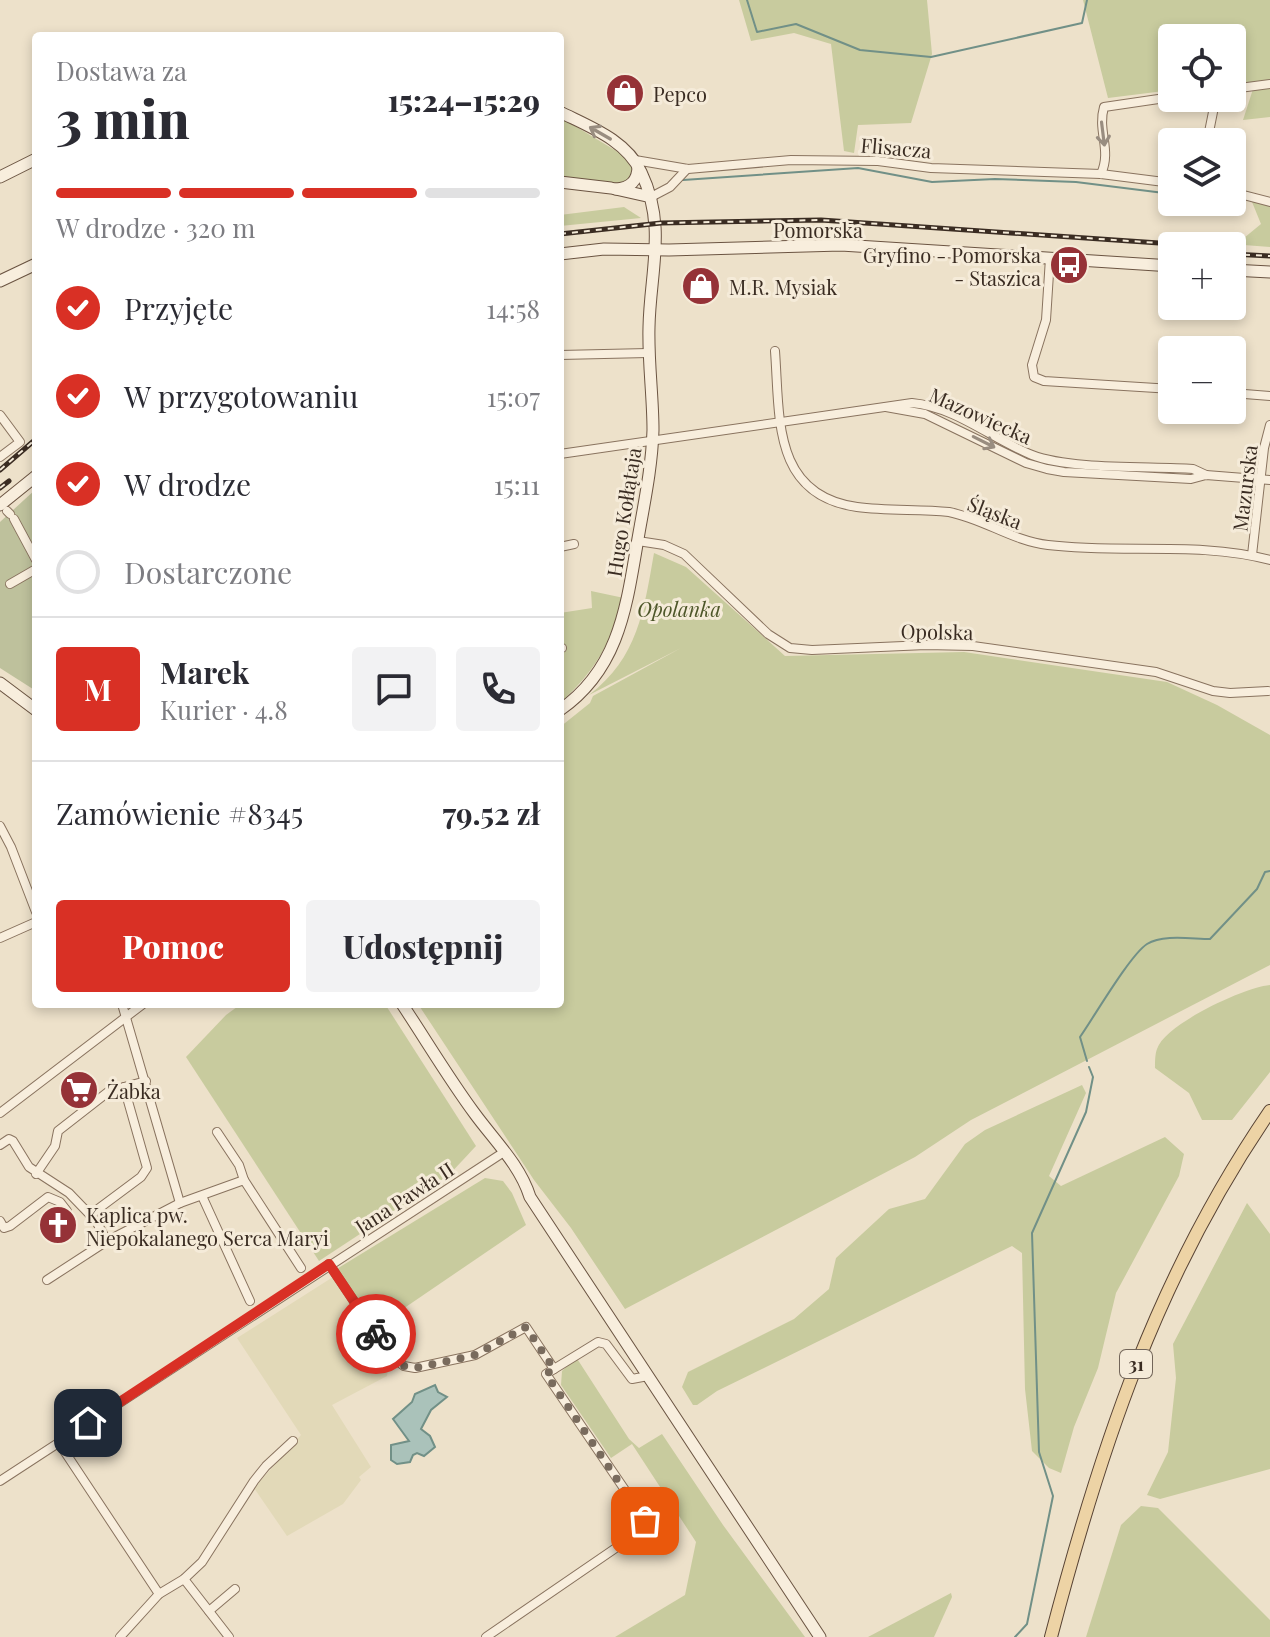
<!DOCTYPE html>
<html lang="pl">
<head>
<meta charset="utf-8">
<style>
	body { margin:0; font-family:"Playfair Display",serif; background:#f2f2f3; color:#2b2b33; height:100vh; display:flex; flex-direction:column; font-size:30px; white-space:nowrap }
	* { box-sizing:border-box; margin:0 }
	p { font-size:26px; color:#7c7c81 }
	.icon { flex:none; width:44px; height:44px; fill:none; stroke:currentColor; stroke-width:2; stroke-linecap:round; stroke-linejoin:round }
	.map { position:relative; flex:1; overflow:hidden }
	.drawer { position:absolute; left:32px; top:32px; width:532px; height:976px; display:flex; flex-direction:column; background:#fff; border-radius:8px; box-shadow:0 4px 12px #0003 }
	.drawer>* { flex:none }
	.buttons { position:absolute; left:1158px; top:24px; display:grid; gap:16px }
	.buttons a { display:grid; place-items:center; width:88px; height:88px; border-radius:8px; background:#fff; box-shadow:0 4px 12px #0003; font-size:40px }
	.pin { position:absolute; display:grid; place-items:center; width:68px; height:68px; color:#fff; margin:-34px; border-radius:16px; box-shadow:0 4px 12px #0006 }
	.courier { position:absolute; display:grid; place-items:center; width:80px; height:80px; margin:-40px; border:6px solid #d93025; border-radius:50%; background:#fff; color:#222; box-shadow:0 2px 10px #0007 }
	.summary em { font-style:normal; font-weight:800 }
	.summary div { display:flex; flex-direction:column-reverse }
	.summary { display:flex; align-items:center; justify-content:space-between; height:136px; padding:0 24px }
	h1 { font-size:52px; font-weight:800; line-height:60px }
	.bar { display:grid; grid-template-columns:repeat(4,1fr); gap:12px 8px; align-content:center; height:96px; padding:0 24px }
	.bar i { height:10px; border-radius:6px; background:#e1e1e2 }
	.bar .on { background:#d93025 }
	.bar p { grid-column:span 4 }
	.line { display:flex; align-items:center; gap:20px; padding:0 24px; border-top:2px solid #e1e1e2 }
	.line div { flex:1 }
	.round { display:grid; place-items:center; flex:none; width:84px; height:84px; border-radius:8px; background:#f2f2f3 }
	ol { padding:0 24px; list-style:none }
	li { display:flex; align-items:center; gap:24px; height:88px }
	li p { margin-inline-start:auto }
	li .icon { padding:8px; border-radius:50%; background:#d93025; color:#fff; stroke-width:4 }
	li:last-child { color:#7c7c81 }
	li i { width:44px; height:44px; border:4px solid #e1e1e2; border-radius:50% }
	.cta { display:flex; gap:16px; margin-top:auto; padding:16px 24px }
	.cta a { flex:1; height:92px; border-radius:8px; background:#d93025; color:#fff; font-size:32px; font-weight:800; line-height:92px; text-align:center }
	.cta a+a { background:#f2f2f3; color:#2b2b33 }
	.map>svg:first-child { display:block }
	.farmland { fill:#e2d9b8 }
	.green { fill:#c8cb9e }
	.cemetery { fill:#bec19c }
	.water { fill:#aac2ba; stroke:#719087; stroke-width:2 }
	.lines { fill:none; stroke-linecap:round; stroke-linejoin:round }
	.stream { stroke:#719087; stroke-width:2 }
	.street-casing { stroke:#89735f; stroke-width:10 }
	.secondary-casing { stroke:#6b5442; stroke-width:13 }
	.primary-casing { stroke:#574233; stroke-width:14 }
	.street { stroke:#f8eedd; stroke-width:8 }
	.secondary { stroke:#f8eedd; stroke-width:11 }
	.primary { stroke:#edd3a5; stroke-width:12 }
	.rail-casing { stroke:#3a2c22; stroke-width:5 }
	.rail { stroke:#f5ebd9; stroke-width:2; stroke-dasharray:6; stroke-linecap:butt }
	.oneway { stroke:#998d80 }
	.done { stroke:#796b5d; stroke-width:8; stroke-dasharray:0 14.4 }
	.route { stroke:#d93025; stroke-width:10 }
	.labels { text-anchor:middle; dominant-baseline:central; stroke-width:6; stroke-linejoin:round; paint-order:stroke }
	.shield { fill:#f5ebd9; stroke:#726559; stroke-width:2 }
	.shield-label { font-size:18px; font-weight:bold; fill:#3a2c22 }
	.poi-label { font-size:20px; fill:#3a2c22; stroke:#f5ebd9; text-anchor:start }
	.street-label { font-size:20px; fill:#3a2c22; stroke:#f5ebd9 }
	.park-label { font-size:20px; font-style:italic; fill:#4d5629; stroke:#f5ebd9 }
</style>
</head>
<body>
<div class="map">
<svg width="1270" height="1637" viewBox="0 0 1270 1637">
	<rect width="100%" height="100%" fill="#ede1ca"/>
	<polygon class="farmland" points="333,1277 389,1365 387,1376 332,1405 371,1467 359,1477 361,1480 343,1504 287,1536 254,1488 301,1435 237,1338"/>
	<g class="green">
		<polygon points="739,0 927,0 932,54 911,123 858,125 854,153 844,151 831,44 794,33 751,41"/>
		<polygon points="1083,0 1270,0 1270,81 1232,84 1232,38 1172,38 1172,90 1108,98"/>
		<polygon points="1270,87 1270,117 1243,120 1253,89"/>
		<polygon points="560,117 618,152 620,151 631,162 634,170 626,184 560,176"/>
		<polygon points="1250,197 1270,205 1270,247 1231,244 1244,238 1261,224"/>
		<polygon points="624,207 641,218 560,226 560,215"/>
		<path d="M654,553L686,567L785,656L964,652L1167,682L1217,705L1270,735V965L971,1120L915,1157L625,1309L571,1228L534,1180L418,1004H560V727L590,703L593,696L681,648L589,695C638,658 644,610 654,553Z"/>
		<path d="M591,591L624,598C610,644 596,670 560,703V658L563,655L560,613L592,608Z"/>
		<path d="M1270,985V1072L1232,1120H1202L1189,1093L1155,1068C1155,1062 1155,1054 1157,1049C1165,1024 1245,987 1270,985Z"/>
		<polygon points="241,1004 385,1004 476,1146 448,1176 319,1261 186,1057 226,1015"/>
		<polygon points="1082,1085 1086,1093 1049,1176 1061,1186 1165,1137 1184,1154 1179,1176 1116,1293 1098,1368 1074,1427 1061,1473 1049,1468 1032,1451 1025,1389 1022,1253 1012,1246 717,1391 697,1405 693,1405 682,1387 688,1372 794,1319 829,1289 836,1258 889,1209 925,1199 965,1144 985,1130"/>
		<polygon points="485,1178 503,1181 512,1193 526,1225 375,1328 335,1270"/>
		<polygon points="1247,1203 1270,1234 1270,1469 1160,1499 1147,1495 1168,1452 1176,1378 1173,1344"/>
		<polygon points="576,1357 629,1439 639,1448 662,1434 723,1525 805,1637 615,1637 685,1595 696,1542 632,1444 611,1458 561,1385 562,1371"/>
		<polygon points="1141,1506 1158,1508 1270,1620 1270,1637 1086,1637 1121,1525"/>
		<polygon points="951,1593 952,1597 934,1637 868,1637"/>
	</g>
	<polygon class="cemetery" points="36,489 36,691 0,668 0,522"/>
	<polygon class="water" points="435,1385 438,1392 447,1397 431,1410 421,1429 430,1436 435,1447 424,1456 417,1453 413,1455 410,1462 397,1464 391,1460 391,1445 409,1441 393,1419 412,1402 415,1394"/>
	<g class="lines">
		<g class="stream">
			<polyline points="747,0 757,32 796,24 860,50 931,57 1082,23 1087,0"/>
			<polyline points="683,180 858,168 932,182 995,179 1076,182 1172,194"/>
			<path d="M1087,1061L1080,1037C1094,1017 1130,955 1147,944C1163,934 1192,939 1210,939L1257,889L1265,872L1270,871"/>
			<polyline points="1015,1637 1027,1624 1053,1496 1039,1452 1032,1233 1086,1112 1093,1077 1089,1067"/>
		</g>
		<defs>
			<g id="street">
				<polyline points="1232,89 1270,84"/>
				<polyline points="1207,142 1214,107 1219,98"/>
				<polyline points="635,160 688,169 791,160 878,161 931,168 1101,174 1172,183"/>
				<path d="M1101,174C1112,150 1097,131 1104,107L1172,97"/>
				<polyline points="1232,192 1270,202"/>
				<polyline points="651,197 670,187 687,169"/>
				<polyline points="1050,258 1046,320 1032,365 1034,377 1044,381 1172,389"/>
				<path d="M775,351C780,417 772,495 857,507C887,511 919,509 949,512C984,519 1013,541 1048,545C1121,554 1199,541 1270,560"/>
				<polyline points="560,355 648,353"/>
				<polyline points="1232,393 1270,396"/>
				<polyline points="886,407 925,414 1026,463 1047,469 1064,472 1191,479 1206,475 1270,480"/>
				<polyline points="0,415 20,442 0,457"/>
				<path d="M560,454L912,403C956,407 992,439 1032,455C1071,470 1149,466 1193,469L1206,475"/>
				<polyline points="7,511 10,514"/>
				<polyline points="14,519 36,560"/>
				<polyline points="638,541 664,545 684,554 768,634 790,648 812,650 926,645 973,646 1156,672 1213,691 1230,693 1268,691"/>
				<polyline points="560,547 574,544"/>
				<polyline points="1252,555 1264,448 1270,425"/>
				<polyline points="10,584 36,569"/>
				<polyline points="560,648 562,648"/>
				<polyline points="0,826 11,847 36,912"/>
				<polyline points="0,938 36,922"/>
				<polyline points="122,1004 180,1203"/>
				<polyline points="0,1113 143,1004"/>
				<polyline points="217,1132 239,1165 244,1180"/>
				<polyline points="0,1145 9,1139 13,1141 29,1167 69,1193 96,1221 107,1241"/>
				<polyline points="36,1174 55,1146 58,1131 108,1092 124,1087"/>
				<polyline points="202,1196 250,1301"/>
				<polyline points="90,1215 141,1177 147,1168 124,1087 146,1081"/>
				<polyline points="0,1221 4,1228 10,1226 48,1197 60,1202 67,1211"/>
				<polyline points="329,1264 390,1355 404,1366 415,1368 475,1355 526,1327 554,1369 546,1374 642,1515 645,1526 642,1530 486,1637"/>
				<polyline points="47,1280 107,1241 180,1203 244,1180 301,1268"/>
				<polyline points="554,1369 598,1342 606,1344 632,1379 648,1376"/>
				<polyline points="59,1443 159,1594"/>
				<polyline points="0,1481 504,1152"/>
				<polyline points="184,1579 229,1637"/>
				<polyline points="209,1611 235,1589"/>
				<polyline points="120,1637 159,1594 184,1579 202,1562 254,1481 266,1466 293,1441"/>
			</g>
			<g id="secondary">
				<path d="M560,112C590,127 626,140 641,172C667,226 650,272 649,327C648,362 653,396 653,430C652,465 645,499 639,533C627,600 622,667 560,710"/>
				<polyline points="0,177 36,159"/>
				<polyline points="560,182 611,188 651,197"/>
				<path d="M616,189C630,188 638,181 638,166"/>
				<polyline points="560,254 604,249 669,250 841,245 1172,266"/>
				<polyline points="1232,270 1270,272"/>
				<polyline points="0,281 36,264"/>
				<polyline points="0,505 36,476"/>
				<polyline points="0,683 36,710"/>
				<path d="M402,1004C426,1040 449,1079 475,1114C494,1140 520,1165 530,1197L820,1637"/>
			</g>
			<path id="primary" d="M1051,1637C1101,1446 1157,1276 1270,1111"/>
		</defs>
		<use href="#street" class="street-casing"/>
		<use href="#secondary" class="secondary-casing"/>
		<use href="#primary" class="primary-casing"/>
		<use href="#street" class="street"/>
		<use href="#secondary" class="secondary"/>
		<use href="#primary" class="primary"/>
		<defs>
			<g id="rail">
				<polyline points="560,234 661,223 821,220 1203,246"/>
				<polyline points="1232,254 1270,256"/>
				<polyline points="0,470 36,439"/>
				<polyline points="0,488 9,481"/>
			</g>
		</defs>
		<use href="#rail" class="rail-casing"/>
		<use href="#rail" class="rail"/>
	</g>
	<defs><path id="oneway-shaft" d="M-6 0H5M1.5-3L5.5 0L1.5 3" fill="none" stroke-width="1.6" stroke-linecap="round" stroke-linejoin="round" transform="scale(2)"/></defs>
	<g class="oneway">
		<use href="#oneway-shaft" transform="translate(600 133) rotate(-150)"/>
		<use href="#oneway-shaft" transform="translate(1103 134) rotate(83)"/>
		<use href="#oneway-shaft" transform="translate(984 442) rotate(27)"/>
	</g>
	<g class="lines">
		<polyline class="done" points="376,1334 390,1355 404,1366 415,1368 475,1355 526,1327 554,1369 546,1374 645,1521"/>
		<polyline class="route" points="88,1423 329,1264 376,1334"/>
	</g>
	<defs>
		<symbol id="shop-disc" viewBox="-11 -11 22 22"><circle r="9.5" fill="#953237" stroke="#f5ebd9"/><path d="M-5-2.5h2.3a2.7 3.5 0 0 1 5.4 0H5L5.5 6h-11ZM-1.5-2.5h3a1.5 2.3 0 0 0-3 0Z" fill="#fff"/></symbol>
		<symbol id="bus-disc" viewBox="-11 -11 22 22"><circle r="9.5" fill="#953237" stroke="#f5ebd9"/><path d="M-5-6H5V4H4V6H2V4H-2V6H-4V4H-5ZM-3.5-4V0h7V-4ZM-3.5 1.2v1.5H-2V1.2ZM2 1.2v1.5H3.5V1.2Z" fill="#fff"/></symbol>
		<symbol id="supermarket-disc" viewBox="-11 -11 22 22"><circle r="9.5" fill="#953237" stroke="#f5ebd9"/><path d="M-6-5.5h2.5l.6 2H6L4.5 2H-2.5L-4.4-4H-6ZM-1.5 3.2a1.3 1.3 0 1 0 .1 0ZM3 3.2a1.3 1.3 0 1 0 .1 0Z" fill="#fff"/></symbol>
		<symbol id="church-disc" viewBox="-11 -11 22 22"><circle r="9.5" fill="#953237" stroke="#f5ebd9"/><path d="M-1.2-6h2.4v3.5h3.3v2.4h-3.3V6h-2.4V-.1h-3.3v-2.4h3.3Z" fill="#fff"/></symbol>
	</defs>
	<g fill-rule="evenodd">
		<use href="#shop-disc" x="603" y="71" width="44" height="44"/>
		<use href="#bus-disc" x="1047" y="243" width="44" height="44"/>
		<use href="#shop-disc" x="679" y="264" width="44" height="44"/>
		<use href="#supermarket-disc" x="57" y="1068" width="44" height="44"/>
		<use href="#church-disc" x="36" y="1203" width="44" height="44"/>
	</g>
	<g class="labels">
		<rect class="shield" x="1120" y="1350" width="32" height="28" rx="6"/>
		<g class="shield-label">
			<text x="1136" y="1364">31</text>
		</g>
		<g class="poi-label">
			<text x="653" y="93">Pepco</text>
			<text x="1041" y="254" text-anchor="end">Gryfino - Pomorska<tspan x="1041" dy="23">- Staszica</tspan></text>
			<text x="729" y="286">M.R. Mysiak</text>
			<text x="107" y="1090">Żabka</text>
			<text x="86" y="1214">Kaplica pw.<tspan x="86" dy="23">Niepokalanego Serca Maryi</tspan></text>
		</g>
		<g class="street-label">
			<text transform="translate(896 147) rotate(5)">Flisacza</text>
			<text x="818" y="229">Pomorska</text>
			<text transform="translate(981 415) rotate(24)">Mazowiecka</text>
			<text transform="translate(1244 488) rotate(-83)">Mazurska</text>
			<text transform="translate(623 512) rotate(-81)">Hugo Kołłątaja</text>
			<text transform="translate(995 512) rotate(21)">Śląska</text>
			<text transform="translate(937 631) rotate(1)">Opolska</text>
			<text transform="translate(404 1197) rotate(-33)">Jana Pawła II</text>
		</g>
		<g class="park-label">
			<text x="679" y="608">Opolanka</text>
		</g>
	</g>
</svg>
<div class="buttons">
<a><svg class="icon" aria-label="locate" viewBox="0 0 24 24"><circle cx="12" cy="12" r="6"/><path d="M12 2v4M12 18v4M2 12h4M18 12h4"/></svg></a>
<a><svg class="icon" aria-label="layers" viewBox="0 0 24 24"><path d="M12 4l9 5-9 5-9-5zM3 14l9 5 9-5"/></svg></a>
<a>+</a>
<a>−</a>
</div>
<div class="pin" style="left:645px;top:1521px;background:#ea580c"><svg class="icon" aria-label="bag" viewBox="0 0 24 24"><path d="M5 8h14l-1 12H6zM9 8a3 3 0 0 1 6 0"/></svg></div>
<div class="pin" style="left:88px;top:1423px;background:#1f2937"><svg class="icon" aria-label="home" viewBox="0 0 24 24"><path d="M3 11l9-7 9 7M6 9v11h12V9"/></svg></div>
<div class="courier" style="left:376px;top:1334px"><svg class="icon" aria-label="bike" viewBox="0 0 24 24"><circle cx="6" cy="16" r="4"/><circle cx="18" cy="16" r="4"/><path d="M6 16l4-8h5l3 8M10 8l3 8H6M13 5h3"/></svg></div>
<section class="drawer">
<div class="summary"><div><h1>3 min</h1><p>Dostawa za</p></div><em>15:24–15:29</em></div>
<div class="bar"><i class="on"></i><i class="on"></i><i class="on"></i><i></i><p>W drodze · 320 m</p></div>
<ol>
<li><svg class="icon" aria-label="check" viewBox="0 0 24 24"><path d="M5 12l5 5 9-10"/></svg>Przyjęte<p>14:58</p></li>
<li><svg class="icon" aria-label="check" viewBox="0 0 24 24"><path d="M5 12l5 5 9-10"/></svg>W przygotowaniu<p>15:07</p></li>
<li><svg class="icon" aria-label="check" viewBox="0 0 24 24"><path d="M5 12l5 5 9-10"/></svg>W drodze<p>15:11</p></li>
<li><i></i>Dostarczone</li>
</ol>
<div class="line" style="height:144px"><b class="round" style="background:#d93025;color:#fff">M</b><div><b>Marek</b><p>Kurier · 4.8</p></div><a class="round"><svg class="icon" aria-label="chat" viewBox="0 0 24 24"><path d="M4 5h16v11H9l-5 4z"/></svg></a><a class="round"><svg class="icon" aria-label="phone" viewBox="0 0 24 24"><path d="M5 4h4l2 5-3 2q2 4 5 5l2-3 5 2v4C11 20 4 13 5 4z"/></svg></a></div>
<div class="line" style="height:104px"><div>Zamówienie #8345</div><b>79.52 zł</b></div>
<div class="cta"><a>Pomoc</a><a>Udostępnij</a></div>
</section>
</div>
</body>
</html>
